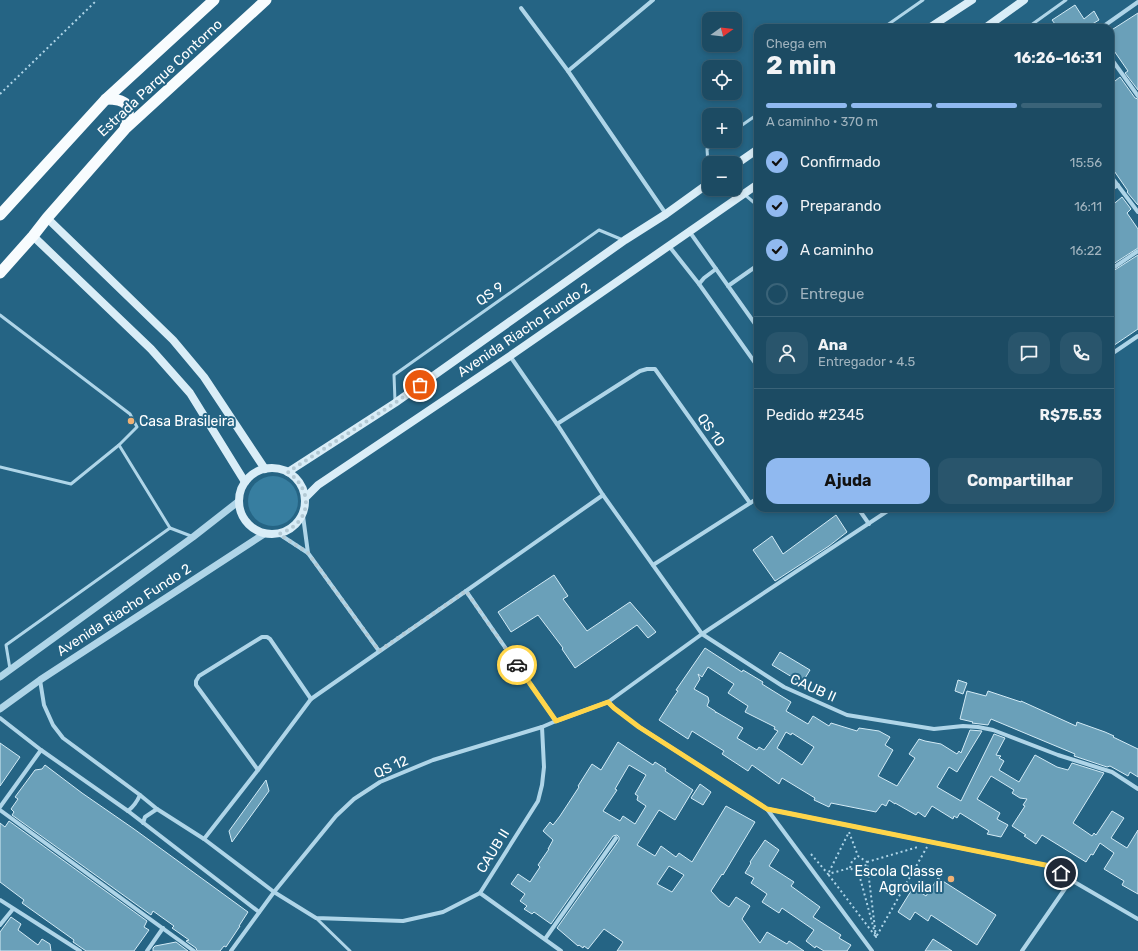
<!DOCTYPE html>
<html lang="pt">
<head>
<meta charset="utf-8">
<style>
	body { margin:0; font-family:Rubik,sans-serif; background:#29556c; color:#f1f3f6; height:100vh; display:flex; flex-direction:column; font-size:15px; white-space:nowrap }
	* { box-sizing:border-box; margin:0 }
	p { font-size:13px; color:#a0b3be }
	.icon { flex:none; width:22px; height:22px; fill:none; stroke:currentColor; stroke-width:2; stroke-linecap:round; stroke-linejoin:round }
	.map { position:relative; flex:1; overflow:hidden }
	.details { position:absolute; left:754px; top:24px; width:360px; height:488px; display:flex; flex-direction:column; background:#1c4b63; border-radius:12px; box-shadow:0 2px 6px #0003,0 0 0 1px #3a6378 }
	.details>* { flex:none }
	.needle { width:26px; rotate:75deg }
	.buttons { position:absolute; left:702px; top:12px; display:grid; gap:8px }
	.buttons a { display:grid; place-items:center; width:40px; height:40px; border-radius:8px; background:#1c4b63; box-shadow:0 2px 6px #0003,0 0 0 1px #3a6378; font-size:20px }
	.pin { position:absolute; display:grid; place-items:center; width:34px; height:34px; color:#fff; margin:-17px; border:2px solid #fff; border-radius:50%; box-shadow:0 1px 4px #0007 }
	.courier { position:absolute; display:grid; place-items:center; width:40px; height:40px; margin:-20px; border:3px solid #ffd54a; border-radius:50%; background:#fff; color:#222; box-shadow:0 1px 5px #0007 }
	.overview em { font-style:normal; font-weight:700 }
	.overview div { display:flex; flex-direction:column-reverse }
	.overview { display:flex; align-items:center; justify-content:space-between; height:68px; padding:0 12px }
	h1 { font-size:26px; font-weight:700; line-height:30px }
	.bar { display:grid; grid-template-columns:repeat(4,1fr); gap:6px 4px; align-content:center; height:48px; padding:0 12px }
	.bar i { height:5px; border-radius:3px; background:#3a6378 }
	.bar .active { background:#90b9f0 }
	.bar p { grid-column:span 4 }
	.line { display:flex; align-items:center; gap:10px; padding:0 12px; border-top:1px solid #3a6378 }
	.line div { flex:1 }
	.round { display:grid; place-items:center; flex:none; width:42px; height:42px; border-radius:12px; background:#29556c }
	ol { padding:0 12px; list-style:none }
	li { display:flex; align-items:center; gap:12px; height:44px }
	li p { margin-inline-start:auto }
	li .icon { padding:4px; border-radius:50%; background:#90b9f0; color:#111; stroke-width:4 }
	li:last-child { color:#a0b3be }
	li i { width:22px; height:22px; border:2px solid #3a6378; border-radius:50% }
	.primary-button { display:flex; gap:8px; margin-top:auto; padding:8px 12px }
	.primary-button a { flex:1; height:46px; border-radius:12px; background:#90b9f0; color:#111; font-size:16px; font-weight:700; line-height:46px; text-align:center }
	.primary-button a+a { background:#29556c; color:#f1f3f6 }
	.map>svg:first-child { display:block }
	.green { fill:#377ea0 }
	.building { fill:#6aa0b9; stroke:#d3ebf6; fill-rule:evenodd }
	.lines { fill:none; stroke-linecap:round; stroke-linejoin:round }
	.path { stroke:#afd5e8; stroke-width:2; stroke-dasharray:2 3; stroke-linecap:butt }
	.service { stroke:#afd5e8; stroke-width:3 }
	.minor { stroke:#afd5e8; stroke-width:4 }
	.tertiary { stroke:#afd5e8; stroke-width:7 }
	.secondary { stroke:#d9edf7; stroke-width:8 }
	.trunk { stroke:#f8fcfe; stroke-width:11 }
	.done { stroke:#b3c9d4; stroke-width:4; stroke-dasharray:0 7.2 }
	.route { stroke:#ffd54a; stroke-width:5 }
	.poi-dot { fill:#f1b174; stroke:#256484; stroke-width:1.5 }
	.labels { text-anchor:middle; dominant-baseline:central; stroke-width:4; stroke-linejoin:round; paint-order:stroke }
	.street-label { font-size:14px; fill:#fff; stroke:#256484 }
	.poi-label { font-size:14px; fill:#fff; stroke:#256484; text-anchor:start }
</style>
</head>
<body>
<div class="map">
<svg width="1138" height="951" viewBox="0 0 1138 951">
	<rect width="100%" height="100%" fill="#256484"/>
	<circle class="green" cx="273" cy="501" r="25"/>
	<g class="building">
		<polygon points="1075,5 1084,19 1094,11 1099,20 1089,26 1090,28 1058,28 1052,20"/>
		<polygon points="1138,13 1138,90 1125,73 1128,71 1110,45 1110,31"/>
		<polygon points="1120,77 1135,98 1138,99 1138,205 1137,204 1127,192 1128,191 1110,165 1110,85"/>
		<polygon points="1122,197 1131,209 1127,213 1138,229 1138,248 1110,266 1110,207"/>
		<polygon points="1138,255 1138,329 1110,348 1110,273"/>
		<polygon points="836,515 847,532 829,546 775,581 753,550 772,536 783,554"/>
		<polygon points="554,575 568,596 563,599 587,631 630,602 656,632 648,638 637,625 575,668 562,649 563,648 538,615 511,632 498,612"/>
		<path d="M705,648L742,672L743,670L763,682L762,684L791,702L786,711L808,724L813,716L829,726L831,723L857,731L859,728L879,731L890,737L885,745L893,750L878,776L897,786L915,758L909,754L919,739L925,741L941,744L957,754L959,751L961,753L970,730L982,731L957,772L949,767L937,787L961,801L994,734L1005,738L996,755L1001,756L999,758L1004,761L999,770L1019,782L1035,755L1057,767L1068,770L1072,763L1104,773L1073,823L1092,836L1094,833L1096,835L1112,811L1124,818L1111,838L1127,848L1138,830V894L1122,885L1124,881L1104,869L1114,853L1100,843L1093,855L1091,854L1086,862L1042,835L1036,844L1024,836L1026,835L1012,826L1025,806L1023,805L1027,799L1020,798L1012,793L1014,790L991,776L977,799L1000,813L997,819L1008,825L1001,837L987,834L989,831L960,813L957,818L954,816L953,819L932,806L925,817L918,812L916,815L895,803V804L889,800L886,806L882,804L876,812L831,803L829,807L814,800L815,798L782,778L779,784L752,765L748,771L722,754L724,751L692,731L688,739L659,720L673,698L678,691L676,690ZM708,667L734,684L728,693L748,706L745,712L775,727L774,729L778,731L764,750L759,747L757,750L737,738L743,728L716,712V713L715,711L707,706L709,701L708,697L694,689L700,679L698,674L702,677ZM786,732L791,735L792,733L814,747L802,765L777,748Z"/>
		<polygon points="780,652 810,670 802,683 772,665"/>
		<polygon points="958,680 967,683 963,694 955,691"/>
		<polygon points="967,691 986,696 988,691 1021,702 1021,701 1076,726 1077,722 1105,732 1114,736 1113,737 1138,749 1138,777 1130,772 1128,776 1110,766 1107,767 1074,756 1075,754 991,719 988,725 972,723 973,722 960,719"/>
		<path d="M618,742L653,765L655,762L666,769L665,771L693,790L675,820L659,810L637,845L655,856L661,846L676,857L679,853L692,862L726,806L755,822L723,875L722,874L711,891L720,901L729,907L736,897L750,906L742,919L760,943L767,932L787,944L789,941L804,951H617L623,942L604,929L588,949L584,946L583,948L579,945L578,946L557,928L619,840V837L617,835L613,836L551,924L534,912L532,914L524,909L527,906L520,901L525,894L511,884L518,874L530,882L540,867L538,865L549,849H548L553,840L543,831L550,822L553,825L560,816L579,787L578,786L592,764L601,770ZM629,765L646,775L635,794L638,796L637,800L646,806L635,824L623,816L620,821L603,811L617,790L615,789ZM669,866L684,875L672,892L657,884Z"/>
		<polygon points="0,743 20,757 0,786"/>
		<polygon points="45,765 82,793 134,829 248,912 239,926 240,926 226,947 224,946 220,951 197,951 196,948 186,941 189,940 172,928 174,926 153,911 151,915 12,815 14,812 11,809 18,799 15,797 35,770 42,769"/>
		<polygon points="266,780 269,791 232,842 229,831"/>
		<polygon points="700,784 711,792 703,805 691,798"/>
		<polygon points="9,821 147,921 144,927 149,930 134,951 86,951 73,942 74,940 22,903 24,900 0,882 0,823 5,827"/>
		<polygon points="765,840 779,850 769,866 794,882 791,886 820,907 813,917 841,935 839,938 851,945 847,951 824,951 816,946 815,948 806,941 814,930 782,908 779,913 762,902 767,894 751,883 754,878 745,873 751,863 750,862"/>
		<polygon points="938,878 996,915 977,945 931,915 928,921 915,912 910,920 898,912 911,891 912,892 914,888 926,896"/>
		<polygon points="11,917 21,924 18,930 38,945 42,939 50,944 51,951 0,951 0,932"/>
		<polygon points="933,939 952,951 925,951"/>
		<polygon points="176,942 188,951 153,951 153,948 155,946"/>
	</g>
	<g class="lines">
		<g class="path">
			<polyline points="0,94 97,0"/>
			<polyline points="811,854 828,874 850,868 859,874 876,937 867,862 858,856 849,832 828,874 876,937 927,847"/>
			<polyline points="867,862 918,847"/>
			<polyline points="850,868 852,861 858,856"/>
			<polyline points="859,874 864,869 866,864"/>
		</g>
		<g class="service">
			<polyline points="883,28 923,0"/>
			<polyline points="1027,28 1066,0"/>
			<polyline points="735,130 758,114"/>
			<polyline points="709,180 707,149 719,141"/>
			<polyline points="744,194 758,206"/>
			<polyline points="0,315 130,414 137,427 119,445 71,484 0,467"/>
			<polyline points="395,401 394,375 599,230 623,240"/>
			<polyline points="119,445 170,528"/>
			<polyline points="10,669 6,645 170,528 191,536"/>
			<polyline points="316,918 350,951"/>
		</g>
		<g class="minor">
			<polyline points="521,8 568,71 666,214"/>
			<polyline points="1101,28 1138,2"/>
			<polyline points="1110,57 1138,96"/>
			<polyline points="568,71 653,0"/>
			<polyline points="1110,175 1138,212"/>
			<polyline points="1110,190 1118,185"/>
			<polyline points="689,231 758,328"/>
			<polyline points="669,246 699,284 758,367"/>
			<polyline points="1110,270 1138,251"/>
			<polyline points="699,284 704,278 716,269"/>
			<polyline points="728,286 758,265"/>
			<polyline points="1110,355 1138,336"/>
			<polyline points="510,356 557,424 603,495 702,634 784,687 847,715 934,729 963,726 978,727 993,730 1058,755 1112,772 1138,789"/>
			<polyline points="557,424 640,371 647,369 655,369 750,503"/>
			<polyline points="603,495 466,591 556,721 608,702 702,634 892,508"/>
			<polyline points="858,508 869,524"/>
			<polyline points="279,534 308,553 303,516"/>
			<polyline points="308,553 379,651"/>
			<polyline points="653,565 758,498"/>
			<polyline points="40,680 44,705 53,725 63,738 140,795 157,809 204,839 274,892 316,918 403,921 443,912 480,893"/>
			<polyline points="608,702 614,708 639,727 767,809 1050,866 1071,880 1138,919"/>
			<polyline points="0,718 41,750 128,811 259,912"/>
			<polyline points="542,727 544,767 542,785 538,801 480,893 561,951"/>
			<polyline points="258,770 196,685 196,681 199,676 262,637 267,637 270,639 311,699"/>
			<polyline points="0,807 41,750"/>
			<polyline points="767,809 872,951"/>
			<polyline points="0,810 194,951"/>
			<path d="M128,811C134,806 137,802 140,795"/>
			<polyline points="143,823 145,817 157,809"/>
			<polyline points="204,839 258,770 311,699 466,591"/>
			<polyline points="0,900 66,942 80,951"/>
			<polyline points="0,925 13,909"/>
			<polyline points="545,939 616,838"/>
			<polyline points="147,951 163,928"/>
			<polyline points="231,951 274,892 336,816 354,799 380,782 433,760 542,727 556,721"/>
			<polyline points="1022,951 1071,880"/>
		</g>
		<g class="tertiary">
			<polyline points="0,677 193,537 239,501"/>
			<polyline points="0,709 40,680 264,534"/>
		</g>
		<g class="secondary">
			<polyline points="929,28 972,0"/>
			<polyline points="985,28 1024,0"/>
			<polyline points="735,165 758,149"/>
			<polyline points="47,218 173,340 204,377 265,469"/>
			<polyline points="33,236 151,349 190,393 245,482"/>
			<circle cx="272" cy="501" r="33"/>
			<polyline points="288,472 395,403 625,240 666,214 709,183"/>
			<polyline points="306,497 318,485 510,356 758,184"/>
		</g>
		<g class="trunk">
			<path d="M106,99C130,99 132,107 125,128"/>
			<polyline points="0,215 106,99 214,0"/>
			<polyline points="0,273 33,236 47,218 125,129 266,0"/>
		</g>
	</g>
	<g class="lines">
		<path class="done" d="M420,385L395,403L288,472C315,492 311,523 279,534L308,553L379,651L466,591L517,665"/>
		<polyline class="route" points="517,665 556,721 608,702 614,708 639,727 767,809 1050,866 1061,873"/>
	</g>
	<g class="poi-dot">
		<circle cx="131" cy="421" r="4"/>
		<circle cx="951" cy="879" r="4"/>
	</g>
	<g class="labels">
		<g class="street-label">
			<text transform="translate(160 78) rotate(-43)">Estrada Parque Contorno</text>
			<text transform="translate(490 294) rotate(-35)">QS 9</text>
			<text transform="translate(524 330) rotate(-34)">Avenida Riacho Fundo 2</text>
			<text transform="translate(711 430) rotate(55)">QS 10</text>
			<text transform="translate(124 610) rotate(-33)">Avenida Riacho Fundo 2</text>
			<text transform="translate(813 688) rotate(24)">CAUB II</text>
			<text transform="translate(391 767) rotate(-24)">QS 12</text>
			<text transform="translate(493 851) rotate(-58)">CAUB II</text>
		</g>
		<g class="poi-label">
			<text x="139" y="421">Casa Brasileira</text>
			<text x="943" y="871" text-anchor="end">Escola Classe<tspan x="943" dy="16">Agrovila II</tspan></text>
		</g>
	</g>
</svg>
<div class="buttons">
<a><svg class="needle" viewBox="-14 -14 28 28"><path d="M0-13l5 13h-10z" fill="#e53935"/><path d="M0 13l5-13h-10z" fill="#a0b3be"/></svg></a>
<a><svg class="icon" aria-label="locate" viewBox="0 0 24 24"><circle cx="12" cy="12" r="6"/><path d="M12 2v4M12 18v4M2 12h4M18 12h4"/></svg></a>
<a>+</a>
<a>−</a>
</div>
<div class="pin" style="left:420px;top:385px;background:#ea580c"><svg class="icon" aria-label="bag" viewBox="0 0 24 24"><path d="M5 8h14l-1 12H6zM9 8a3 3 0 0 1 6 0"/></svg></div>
<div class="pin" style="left:1061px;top:873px;background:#1f2937"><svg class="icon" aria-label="home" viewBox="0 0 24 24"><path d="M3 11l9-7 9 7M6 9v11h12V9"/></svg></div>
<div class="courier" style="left:517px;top:665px"><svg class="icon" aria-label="car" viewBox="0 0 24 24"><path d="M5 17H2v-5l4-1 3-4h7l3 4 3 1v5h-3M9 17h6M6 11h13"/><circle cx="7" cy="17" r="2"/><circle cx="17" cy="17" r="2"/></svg></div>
<section class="details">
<div class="overview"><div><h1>2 min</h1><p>Chega em</p></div><em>16:26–16:31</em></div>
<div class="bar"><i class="active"></i><i class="active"></i><i class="active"></i><i></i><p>A caminho · 370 m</p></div>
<ol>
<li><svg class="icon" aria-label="check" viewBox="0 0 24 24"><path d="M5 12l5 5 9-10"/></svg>Confirmado<p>15:56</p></li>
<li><svg class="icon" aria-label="check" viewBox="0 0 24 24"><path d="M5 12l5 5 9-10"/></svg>Preparando<p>16:11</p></li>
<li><svg class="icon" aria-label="check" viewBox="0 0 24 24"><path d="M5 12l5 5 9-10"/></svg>A caminho<p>16:22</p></li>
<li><i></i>Entregue</li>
</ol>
<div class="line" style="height:72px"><a class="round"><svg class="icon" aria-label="person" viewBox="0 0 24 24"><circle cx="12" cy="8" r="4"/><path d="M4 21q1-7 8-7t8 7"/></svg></a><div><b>Ana</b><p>Entregador · 4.5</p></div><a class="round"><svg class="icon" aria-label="chat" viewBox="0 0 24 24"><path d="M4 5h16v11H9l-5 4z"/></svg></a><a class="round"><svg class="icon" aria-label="phone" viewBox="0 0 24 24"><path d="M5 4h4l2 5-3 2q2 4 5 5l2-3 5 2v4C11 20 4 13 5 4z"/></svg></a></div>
<div class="line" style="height:52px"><div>Pedido #2345</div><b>R$75.53</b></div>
<div class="primary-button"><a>Ajuda</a><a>Compartilhar</a></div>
</section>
</div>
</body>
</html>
